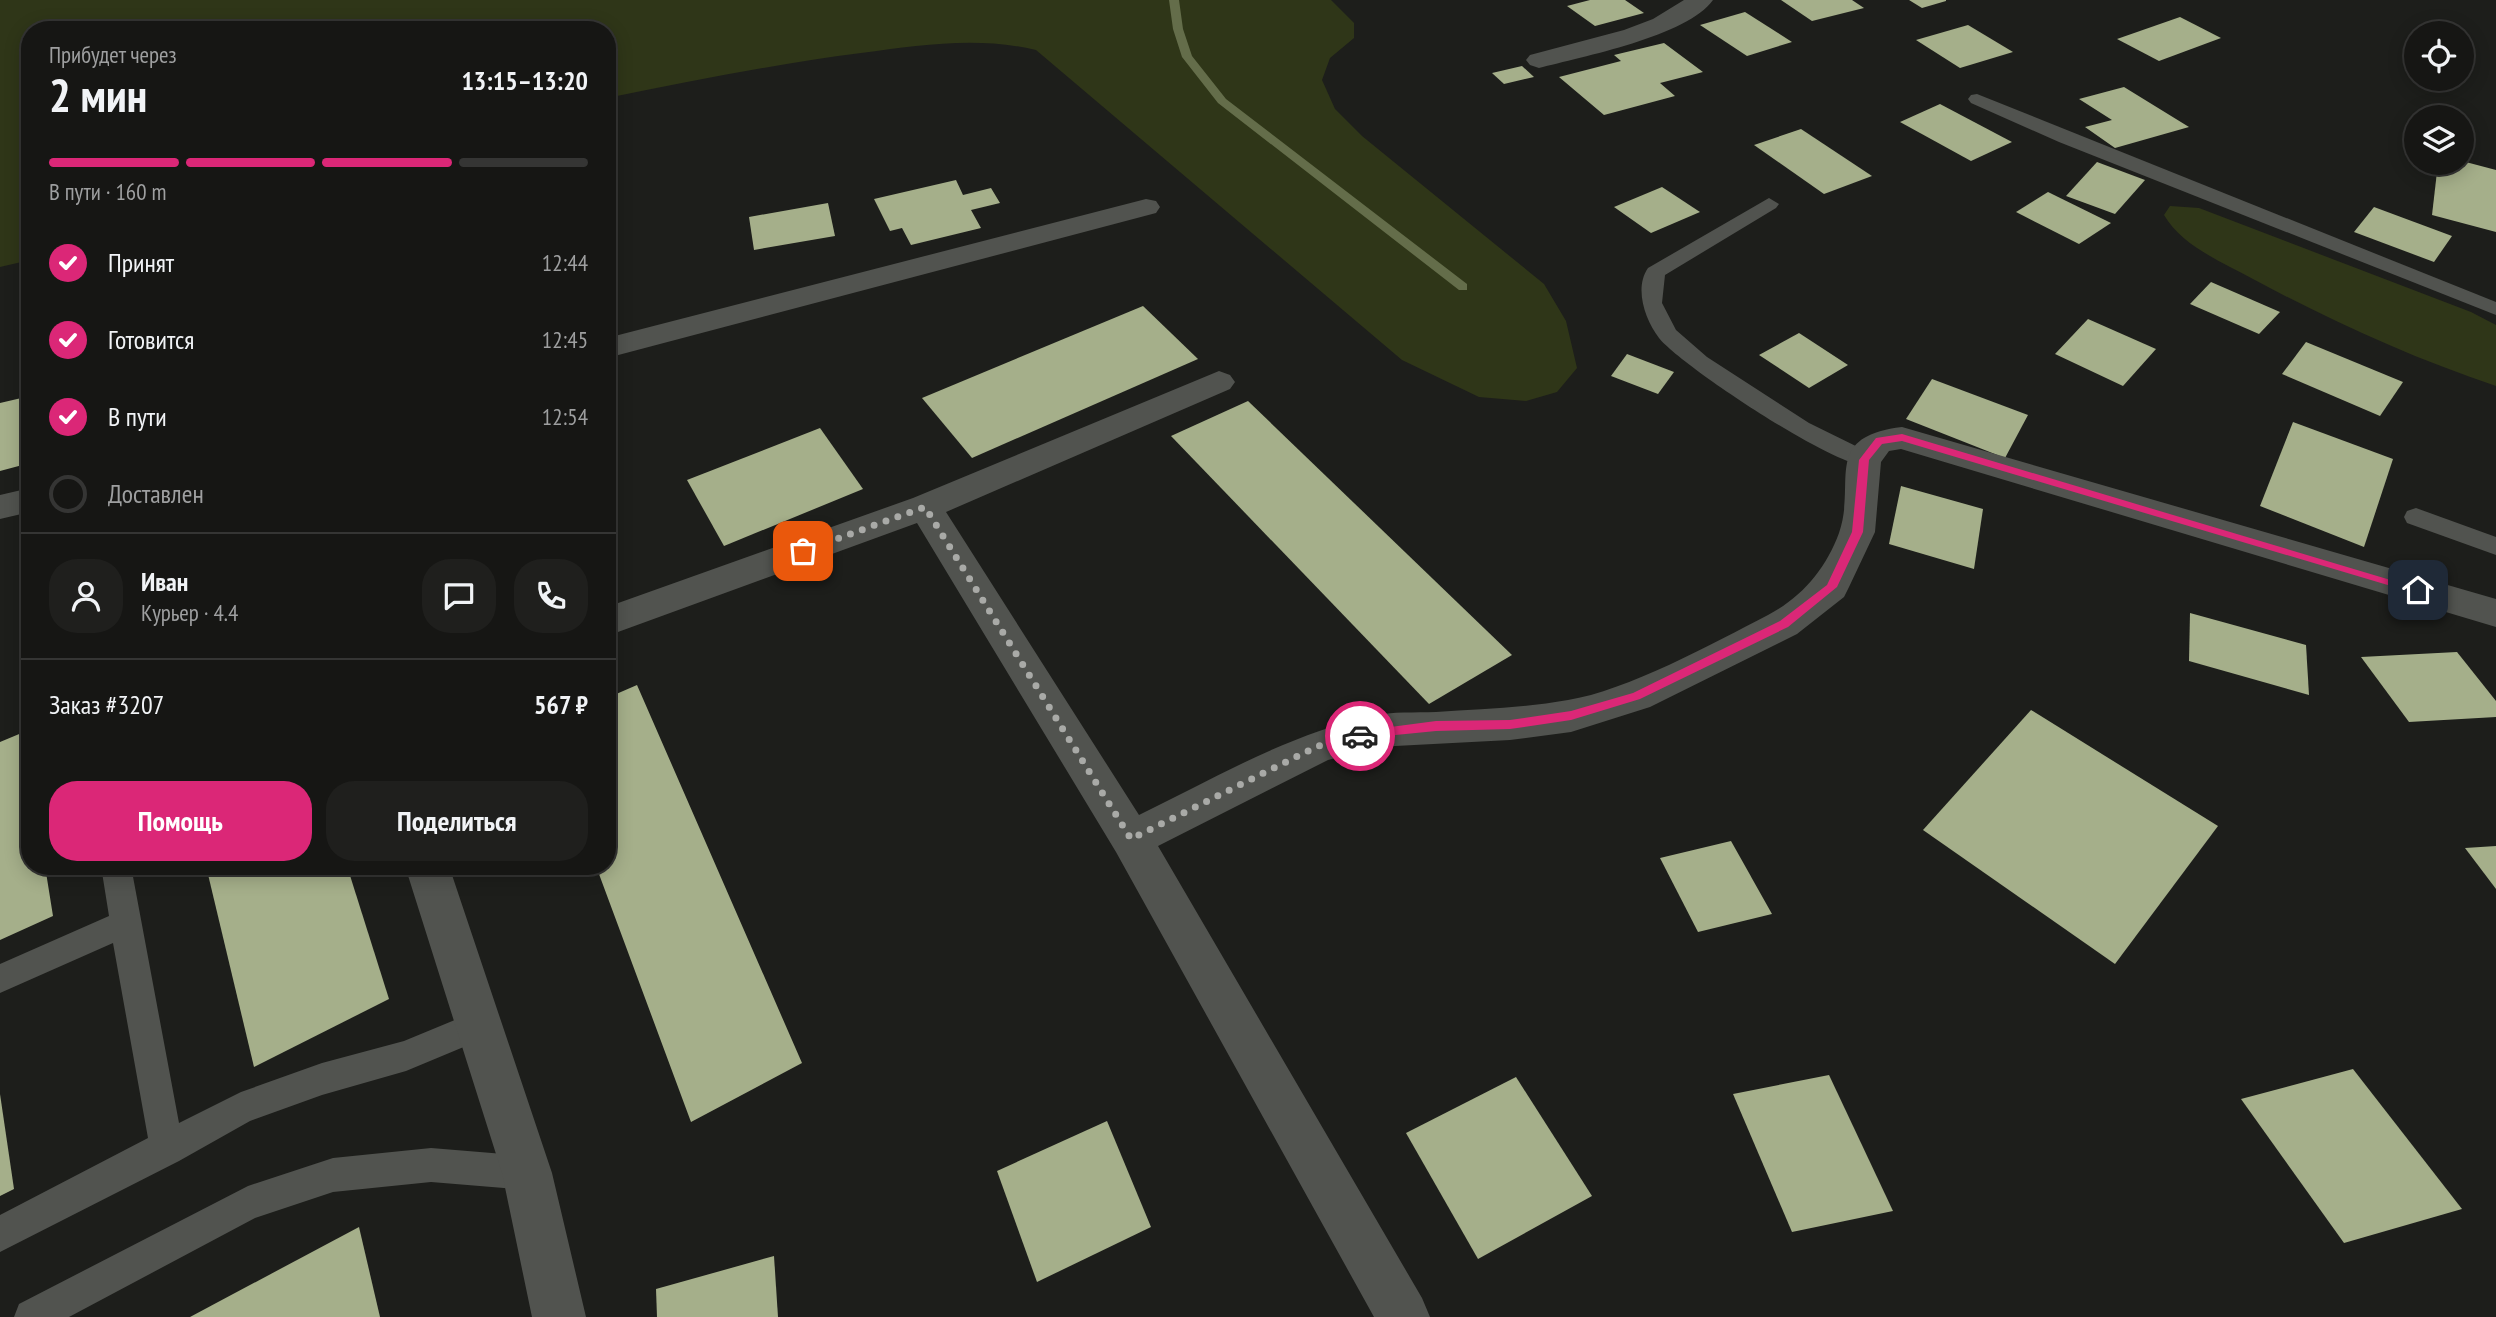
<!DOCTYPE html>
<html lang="ru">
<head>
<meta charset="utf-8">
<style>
	body { margin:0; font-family:"PT Sans Narrow",sans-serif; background:#1f1f1d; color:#f1f3f6; height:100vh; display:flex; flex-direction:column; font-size:26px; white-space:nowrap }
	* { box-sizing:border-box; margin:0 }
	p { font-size:23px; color:#9e9fa0 }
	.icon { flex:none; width:38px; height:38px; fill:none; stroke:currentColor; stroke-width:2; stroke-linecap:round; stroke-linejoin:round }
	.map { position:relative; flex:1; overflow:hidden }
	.sheet { position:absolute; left:21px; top:21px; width:595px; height:854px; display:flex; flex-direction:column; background:#161614; border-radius:28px; box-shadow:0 4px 18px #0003,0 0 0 2px #353534 }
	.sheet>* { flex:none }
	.controls { position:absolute; left:2404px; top:21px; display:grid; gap:14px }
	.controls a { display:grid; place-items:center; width:70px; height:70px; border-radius:50%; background:#161614; box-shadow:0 4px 18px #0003,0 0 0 2px #353534; font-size:35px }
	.pin { position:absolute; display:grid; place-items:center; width:60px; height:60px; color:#fff; margin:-30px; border-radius:14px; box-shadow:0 4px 10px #0006 }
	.courier { position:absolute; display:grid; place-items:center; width:70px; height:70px; margin:-35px; border:5px solid #db2777; border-radius:50%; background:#fff; color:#222; box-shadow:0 2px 9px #0007 }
	.overview em { font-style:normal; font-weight:700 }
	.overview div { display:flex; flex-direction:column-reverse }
	.overview { display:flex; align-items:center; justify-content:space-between; height:119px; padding:0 28px }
	h1 { font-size:46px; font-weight:700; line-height:52px }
	.bar { display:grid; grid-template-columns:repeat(4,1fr); gap:10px 7px; align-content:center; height:84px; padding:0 28px }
	.bar i { height:9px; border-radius:5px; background:#353534 }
	.bar .current { background:#db2777 }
	.bar p { grid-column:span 4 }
	.line { display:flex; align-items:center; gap:18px; padding:0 28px; border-top:2px solid #353534 }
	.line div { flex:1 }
	.round { display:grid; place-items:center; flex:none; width:74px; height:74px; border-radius:28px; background:#1f1f1d }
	ol { padding:0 28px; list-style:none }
	li { display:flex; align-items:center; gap:21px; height:77px }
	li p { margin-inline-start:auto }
	li .icon { padding:7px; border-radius:50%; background:#db2777; color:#fff; stroke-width:4 }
	li:last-child { color:#9e9fa0 }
	li i { width:38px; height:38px; border:4px solid #353534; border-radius:50% }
	.primary-button { display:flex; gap:14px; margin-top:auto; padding:14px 28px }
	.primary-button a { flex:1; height:80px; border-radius:28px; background:#db2777; color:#fff; font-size:28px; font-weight:700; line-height:80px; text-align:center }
	.primary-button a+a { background:#1f1f1d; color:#f1f3f6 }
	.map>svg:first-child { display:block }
	.green { fill:#2f3618 }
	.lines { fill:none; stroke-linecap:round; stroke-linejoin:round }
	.stream { fill:#646d4a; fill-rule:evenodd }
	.building { fill:#a5af8a }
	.lane { fill:#51534f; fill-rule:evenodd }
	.street { fill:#51534f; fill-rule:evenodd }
	.route { fill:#db2777 }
	.done { stroke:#a9aaa7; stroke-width:7; stroke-dasharray:0 12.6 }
</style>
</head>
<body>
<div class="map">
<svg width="2496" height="1317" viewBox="0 0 2496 1317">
	<rect width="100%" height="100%" fill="#1d1e1b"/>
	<g class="green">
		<path d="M0,0H1331L1354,23V38L1330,58L1322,80L1335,109L1362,136L1544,284L1566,321L1577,368L1557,392L1526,401L1479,397L1402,360L1036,50C977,36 921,45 861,53C775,64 692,81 607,98V30H30V260L0,267Z"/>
		<path d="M2170,206L2199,208L2471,312L2496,325V386C2412,358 2331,321 2253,279C2222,262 2182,246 2164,215Z"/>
	</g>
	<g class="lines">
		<polygon class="stream" points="1169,0 1179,0 1183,29 1192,56 1226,99 1467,284 1467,290 1459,290 1218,103 1182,57 1173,29"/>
	</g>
	<g class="building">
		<polygon points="1590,0 1625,0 1644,13 1595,26 1567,6"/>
		<polygon points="1781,0 1852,0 1864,8 1812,21"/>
		<polygon points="1909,0 1946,0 1946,1 1922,8"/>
		<polygon points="1745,12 1792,42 1747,56 1700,25"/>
		<polygon points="2180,17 2221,38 2159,61 2117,39"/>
		<polygon points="1968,25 2013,52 1960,68 1916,40"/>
		<polygon points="1664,43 1703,72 1660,83 1675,96 1604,115 1559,77 1621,61 1614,55"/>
		<polygon points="1522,66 1534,77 1504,84 1492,73"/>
		<polygon points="2124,87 2189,127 2115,148 2085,127 2112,120 2079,99"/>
		<polygon points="1940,104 2012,142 1971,161 1900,122"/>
		<polygon points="1801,129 1872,176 1824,194 1754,145"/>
		<polygon points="2462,161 2496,170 2496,232 2432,215 2438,163"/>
		<polygon points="2097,162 2145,180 2115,214 2066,196"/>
		<polygon points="956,180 963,195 991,188 1000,203 971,210 981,228 911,245 902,228 890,231 874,199"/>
		<polygon points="1662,187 1700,212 1651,233 1614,207"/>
		<polygon points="2048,192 2111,223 2079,244 2016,212"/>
		<polygon points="828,203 835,236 754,250 749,217"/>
		<polygon points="2374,207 2452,236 2434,262 2354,232"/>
		<polygon points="2211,282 2280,312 2259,334 2190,304"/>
		<polygon points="1143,306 1198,359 972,458 922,398"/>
		<polygon points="2088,319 2156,349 2123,386 2055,354"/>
		<polygon points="1799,333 1848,365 1809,388 1759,355"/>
		<polygon points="2306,342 2403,382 2380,416 2282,374"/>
		<polygon points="1627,354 1674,372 1658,394 1611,376"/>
		<polygon points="1932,379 2028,415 2005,458 1906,419"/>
		<polygon points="30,396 30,463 0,471 0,403"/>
		<polygon points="1248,401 1512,655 1429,704 1171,436"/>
		<polygon points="2293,422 2393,459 2364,547 2260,506"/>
		<polygon points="820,428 863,489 724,546 687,480"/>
		<polygon points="1901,486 1983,509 1974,569 1889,544"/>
		<polygon points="2190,613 2306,645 2309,695 2189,661"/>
		<polygon points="2457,652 2496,701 2496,717 2409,722 2361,657"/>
		<polygon points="637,685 802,1063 691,1122 596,866 607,866 607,698"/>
		<polygon points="2031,710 2218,826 2115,964 1923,830"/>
		<polygon points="24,732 30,768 30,866 45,866 53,916 0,940 0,742"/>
		<polygon points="1731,841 1772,914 1698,932 1660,858"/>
		<polygon points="2496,846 2496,889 2465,848"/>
		<polygon points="206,866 347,866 389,999 254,1067"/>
		<polygon points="2353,1069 2462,1209 2344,1243 2241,1099"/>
		<polygon points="1829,1075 1893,1211 1792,1232 1733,1094"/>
		<polygon points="1516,1077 1592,1196 1478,1259 1406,1133"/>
		<polygon points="0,1094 14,1189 0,1196"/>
		<polygon points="1107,1121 1151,1227 1037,1282 997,1171"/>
		<polygon points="359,1227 380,1317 190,1317"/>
		<polygon points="774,1256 778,1317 657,1317 656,1289"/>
	</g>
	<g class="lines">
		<g class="lane">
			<polygon points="1977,94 2496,302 2496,315 2059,142 1971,103 1968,99 1971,95"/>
			<path d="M1769,198L1779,204L1776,208L1665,275L1662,303L1676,330L1707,357L1809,423L1872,454L1876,460L1872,466C1844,474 1680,365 1659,338C1645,320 1634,288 1648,268Z"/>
			<polygon points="2416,508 2496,537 2496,555 2407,523 2404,517 2407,511"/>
			<polygon points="101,866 131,866 179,1123 241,1092 322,1063 404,1041 479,1010 490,1014 495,1025 490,1036 406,1071 322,1095 250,1121 179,1161 0,1252 0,1215 148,1138 113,943 0,993 0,964 109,916"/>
			<polygon points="431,1148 527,1156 539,1161 544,1173 539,1185 527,1190 431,1182 333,1192 255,1218 69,1317 14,1317 19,1304 248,1186 333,1158"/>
		</g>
		<g class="street">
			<path d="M1684,0H1713C1688,36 1581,57 1539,68L1530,65L1526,60L1530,55L1624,30L1653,19Z"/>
			<polygon points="1146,199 1156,201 1160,207 1156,213 607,358 607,338"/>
			<path d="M1219,371L1230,375L1235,382L1230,389L946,512L1139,815C1215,778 1289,734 1372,716C1393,711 1415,713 1436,712C1480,709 1524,708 1568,700C1626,691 1714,643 1768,615C1801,598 1826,569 1839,533C1857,481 1821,437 1902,427L2496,599V627L1901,449L1889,451L1881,462L1875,532L1849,587L1844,597L1797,634L1650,707L1571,732L1510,740L1376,747L1328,760L1158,846L1422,1298L1430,1317H1374L1116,852L917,523L607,636V607L913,498Z"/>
			<polygon points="30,488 30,512 0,519 0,495"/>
			<polygon points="405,866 449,866 552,1173 586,1317 532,1317 502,1173"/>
		</g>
	</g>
	<polygon class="route" points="1902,434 2424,590 2418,594 1902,441 1882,444 1869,460 1863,532 1837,587 1788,627 1640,699 1571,720 1510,729 1436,731 1355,739 1354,736 1360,731 1436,721 1510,720 1571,711 1633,693 1780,621 1827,585 1852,532 1859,460 1876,438"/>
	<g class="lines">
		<polyline class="done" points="803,551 925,507 1131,839 1318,746 1360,736"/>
	</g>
</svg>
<div class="controls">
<a><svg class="icon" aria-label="locate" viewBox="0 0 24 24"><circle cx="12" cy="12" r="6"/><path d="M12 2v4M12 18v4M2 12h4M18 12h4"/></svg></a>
<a><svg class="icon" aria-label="layers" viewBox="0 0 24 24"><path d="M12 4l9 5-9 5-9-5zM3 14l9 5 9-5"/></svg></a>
</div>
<div class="pin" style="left:803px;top:551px;background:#ea580c"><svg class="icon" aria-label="bag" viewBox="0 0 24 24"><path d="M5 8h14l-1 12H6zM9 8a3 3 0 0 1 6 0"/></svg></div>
<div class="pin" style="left:2418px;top:590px;background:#1f2937"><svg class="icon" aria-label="home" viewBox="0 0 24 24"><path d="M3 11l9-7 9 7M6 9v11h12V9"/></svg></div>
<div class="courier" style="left:1360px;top:736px"><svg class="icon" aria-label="car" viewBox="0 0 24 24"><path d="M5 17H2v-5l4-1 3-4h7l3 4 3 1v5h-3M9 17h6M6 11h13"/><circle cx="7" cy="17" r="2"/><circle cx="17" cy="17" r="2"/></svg></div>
<section class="sheet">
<div class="overview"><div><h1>2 мин</h1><p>Прибудет через</p></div><em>13:15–13:20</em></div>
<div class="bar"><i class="current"></i><i class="current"></i><i class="current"></i><i></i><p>В пути · 160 m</p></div>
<ol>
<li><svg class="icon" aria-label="check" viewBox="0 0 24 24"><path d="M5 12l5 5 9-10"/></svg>Принят<p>12:44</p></li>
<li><svg class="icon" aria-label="check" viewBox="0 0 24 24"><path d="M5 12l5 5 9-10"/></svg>Готовится<p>12:45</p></li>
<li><svg class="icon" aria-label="check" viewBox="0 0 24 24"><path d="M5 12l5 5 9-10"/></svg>В пути<p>12:54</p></li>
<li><i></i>Доставлен</li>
</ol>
<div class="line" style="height:126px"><a class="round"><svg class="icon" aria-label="person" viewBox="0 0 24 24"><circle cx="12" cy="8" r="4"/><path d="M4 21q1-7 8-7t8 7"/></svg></a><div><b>Иван</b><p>Курьер · 4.4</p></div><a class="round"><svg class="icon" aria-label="chat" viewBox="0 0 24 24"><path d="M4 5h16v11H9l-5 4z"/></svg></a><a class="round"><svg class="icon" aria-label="phone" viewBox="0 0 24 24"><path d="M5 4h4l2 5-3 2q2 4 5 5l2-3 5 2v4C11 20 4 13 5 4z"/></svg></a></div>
<div class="line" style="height:91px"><div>Заказ #3207</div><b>567 ₽</b></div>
<div class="primary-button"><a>Помощь</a><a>Поделиться</a></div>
</section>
</div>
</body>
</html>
